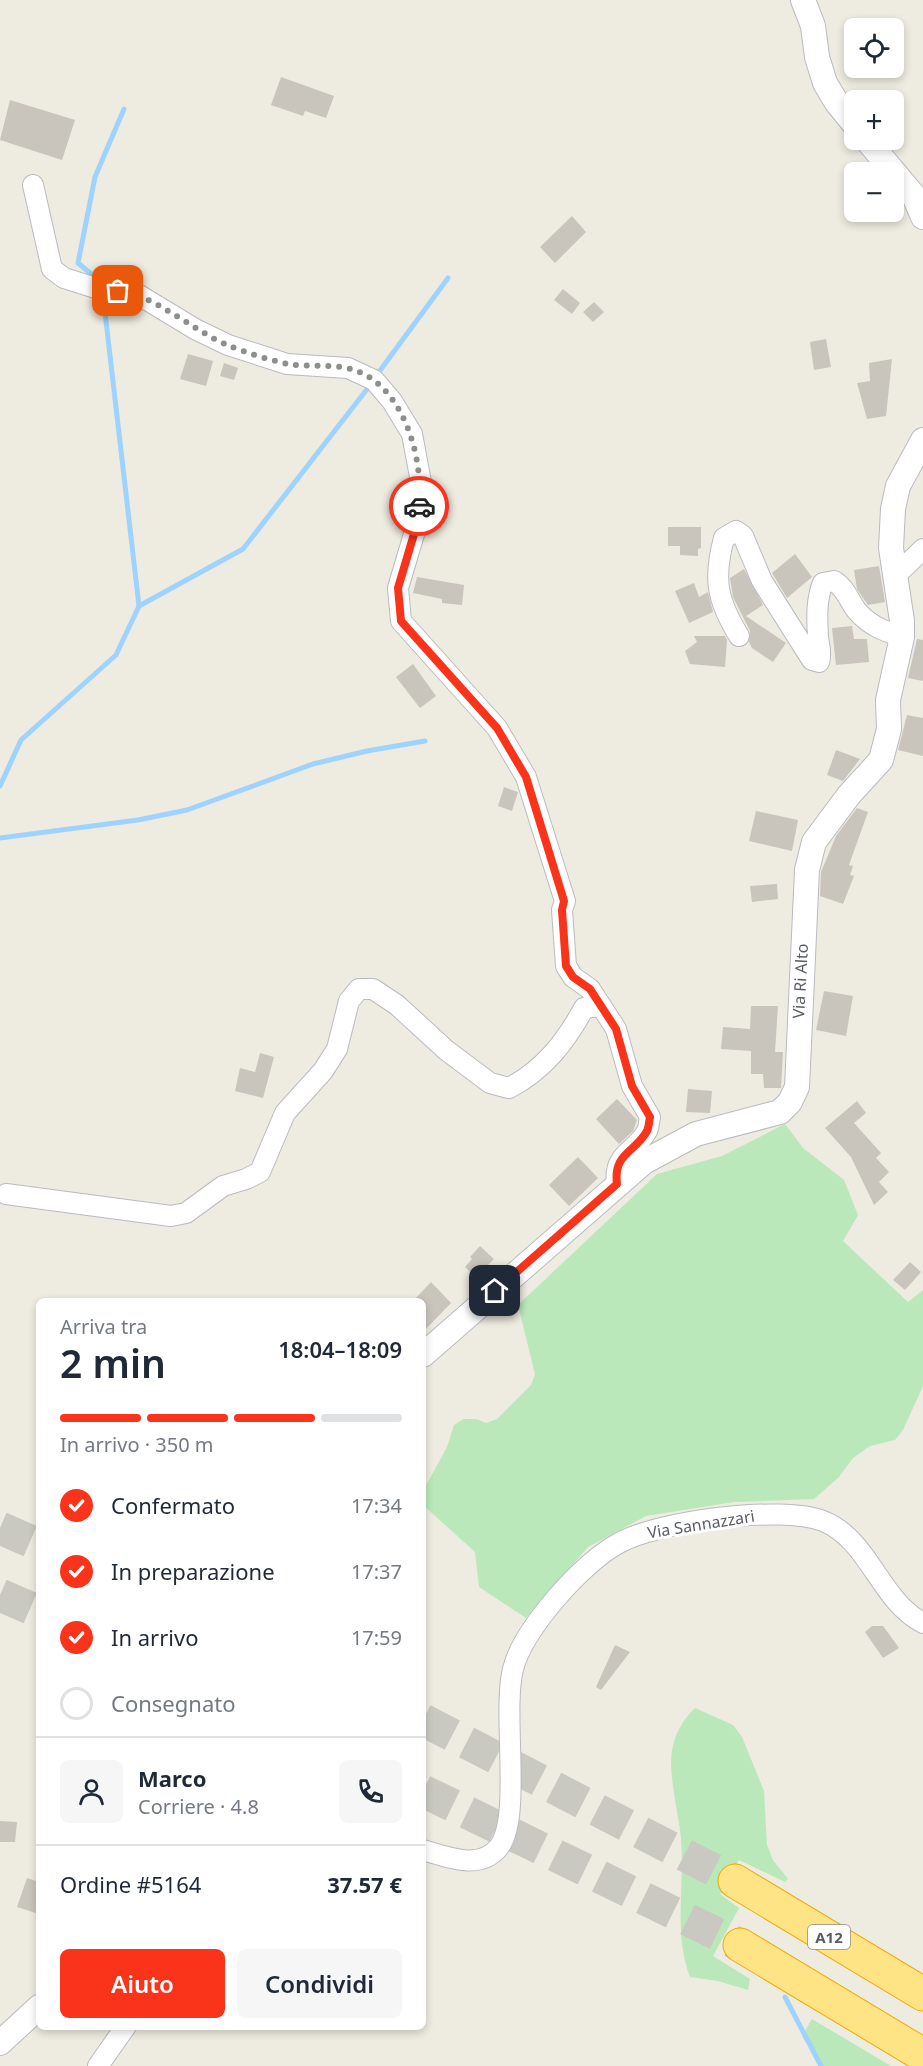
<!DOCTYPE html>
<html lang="it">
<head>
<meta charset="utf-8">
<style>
	body { margin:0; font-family:"Noto Sans",sans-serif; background:#f6f6f7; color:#1f2937; height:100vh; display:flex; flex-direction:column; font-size:22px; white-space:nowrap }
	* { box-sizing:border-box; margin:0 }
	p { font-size:20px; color:#747a83 }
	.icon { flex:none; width:33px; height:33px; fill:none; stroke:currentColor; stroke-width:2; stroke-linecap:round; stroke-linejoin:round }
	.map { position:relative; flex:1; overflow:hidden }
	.panel { position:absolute; left:36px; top:1298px; width:390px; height:732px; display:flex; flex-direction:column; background:#fff; border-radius:9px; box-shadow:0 3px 9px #0003 }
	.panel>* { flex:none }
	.fabs { position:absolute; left:844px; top:18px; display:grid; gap:12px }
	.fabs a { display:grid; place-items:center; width:60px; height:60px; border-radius:9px; background:#fff; box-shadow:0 3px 9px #0003; font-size:30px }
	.pin { position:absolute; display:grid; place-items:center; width:51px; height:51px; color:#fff; margin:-26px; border-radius:12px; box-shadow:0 3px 9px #0006 }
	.courier { position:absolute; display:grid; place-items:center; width:60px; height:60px; margin:-30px; border:4px solid #fa331b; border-radius:50%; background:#fff; color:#222; box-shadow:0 2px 8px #0007 }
	.headline em { font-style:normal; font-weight:600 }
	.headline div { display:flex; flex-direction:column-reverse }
	.headline { display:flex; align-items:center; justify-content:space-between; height:102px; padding:0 24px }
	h1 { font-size:39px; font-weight:600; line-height:45px }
	.bar { display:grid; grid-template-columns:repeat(4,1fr); gap:9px 6px; align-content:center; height:72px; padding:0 24px }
	.bar i { height:8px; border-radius:4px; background:#e0e1e3 }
	.bar .selected { background:#fa331b }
	.bar p { grid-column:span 4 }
	.line { display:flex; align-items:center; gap:15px; padding:0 24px; border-top:2px solid #e0e1e3 }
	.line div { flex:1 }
	.round { display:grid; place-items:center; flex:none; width:63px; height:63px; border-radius:9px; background:#f6f6f7 }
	ol { padding:0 24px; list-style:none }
	li { display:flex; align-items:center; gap:18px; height:66px }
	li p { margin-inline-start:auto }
	li .icon { padding:6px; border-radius:50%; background:#fa331b; color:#fff; stroke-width:4 }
	li:last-child { color:#747a83 }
	li i { width:33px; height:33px; border:3px solid #e0e1e3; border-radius:50% }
	.cta { display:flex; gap:12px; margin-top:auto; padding:12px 24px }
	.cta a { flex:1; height:69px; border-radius:9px; background:#fa331b; color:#fff; font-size:24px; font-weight:600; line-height:69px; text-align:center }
	.cta a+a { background:#f6f6f7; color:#1f2937 }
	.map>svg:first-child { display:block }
	.green { fill:#bae8bb }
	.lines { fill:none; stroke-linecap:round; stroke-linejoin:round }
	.stream { stroke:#9fd3ff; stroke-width:5 }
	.building { fill:#c9c5bd }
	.motorway-tunnel { stroke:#c9c8c1; stroke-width:33; stroke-dasharray:33 16; stroke-linecap:butt }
	.minor-casing { stroke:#b9bbc1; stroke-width:22 }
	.tertiary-casing { stroke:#b9bbc1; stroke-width:26 }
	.motorway-casing { stroke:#eeab00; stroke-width:35 }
	.minor { stroke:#fff; stroke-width:20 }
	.tertiary { stroke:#fff; stroke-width:24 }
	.motorway { stroke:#ffe486; stroke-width:33 }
	.done { stroke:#8d8f8f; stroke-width:6; stroke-dasharray:0 10.8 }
	.route { stroke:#fa331b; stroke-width:8 }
	.labels { text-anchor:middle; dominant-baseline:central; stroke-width:6; stroke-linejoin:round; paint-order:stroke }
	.shield { fill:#fff; stroke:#8b8e92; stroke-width:1.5 }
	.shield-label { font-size:15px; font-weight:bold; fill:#595d63 }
	.street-label { font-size:16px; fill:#595d63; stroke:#fff }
</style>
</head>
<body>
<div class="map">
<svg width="923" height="2066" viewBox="0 0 923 2066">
	<rect width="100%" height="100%" fill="#eeebe0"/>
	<g class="green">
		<polygon points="785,1124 803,1148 844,1180 858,1215 843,1241 908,1302 923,1290 923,1386 903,1430 895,1440 870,1446 853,1458 839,1477 814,1499 734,1502 646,1516 588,1547 526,1618 479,1587 475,1552 423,1505 423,1491 447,1447 454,1425 464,1419 476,1419 486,1423 497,1419 531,1385 535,1374 518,1305 657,1174 722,1156"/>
		<path d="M695,1708L733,1725L742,1737L764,1791L767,1845L773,1860L788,1879L785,1882L739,1860L720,1894L739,1908L713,1956L750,1979L748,1990L718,1981L690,1977C673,1933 685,1885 681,1839C679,1815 668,1774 672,1751C675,1733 682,1721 695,1708Z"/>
		<polygon points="812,2019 891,2066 822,2066 802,2036"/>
	</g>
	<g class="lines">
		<g class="stream">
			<polyline points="102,283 78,263 95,177 124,109"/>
			<polyline points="376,376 448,278"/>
			<polyline points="139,606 243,549 371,384"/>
			<polyline points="0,786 21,740 116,655 139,606 103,295"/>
			<polyline points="0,838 138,820 187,810 313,764 367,751 425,741"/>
			<polyline points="785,1997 821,2066"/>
		</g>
	</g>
	<g class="building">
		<polygon points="281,77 334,96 326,118 305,111 303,116 271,105"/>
		<polygon points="10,100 75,120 62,160 0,140"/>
		<polygon points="572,216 586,232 555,263 540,247"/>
		<polygon points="563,289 580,303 572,314 554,300"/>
		<polygon points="594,302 604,312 593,322 583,312"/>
		<polygon points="826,339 831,367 814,370 810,342"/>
		<polygon points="188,354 213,361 206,386 180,379"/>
		<polygon points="892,359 886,416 867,419 857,383 870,381 869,363"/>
		<polygon points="224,363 238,368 234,380 220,376"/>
		<polygon points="668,527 701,527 701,548 698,549 698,556 680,555 680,546 668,546"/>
		<polygon points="795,554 812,577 787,598 772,573"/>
		<polygon points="879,566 885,602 868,605 857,589 854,570"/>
		<polygon points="744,569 763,605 746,616 786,643 773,662 752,648 749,642 750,631 733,597 730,578"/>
		<polygon points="417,577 464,585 462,605 442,603 442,599 413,593"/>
		<polygon points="694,583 699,597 708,592 713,612 689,623 675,591"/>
		<polygon points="852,626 854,639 867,639 869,662 836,665 832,628"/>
		<polygon points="694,636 725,636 727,640 725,667 690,664 685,651 697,642"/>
		<polygon points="917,639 923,640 923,681 908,678"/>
		<polygon points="413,664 436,696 420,708 396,677"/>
		<polygon points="907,715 923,718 923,756 898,750"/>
		<polygon points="836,750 860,759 843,781 827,775"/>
		<polygon points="504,787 518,792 512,811 498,806"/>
		<polygon points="857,808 868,812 849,865 853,866 850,875 854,876 843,904 820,896 821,872 836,836"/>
		<polygon points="756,811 798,820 792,851 749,841"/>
		<polygon points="777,884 778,899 752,902 750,886"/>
		<polygon points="824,991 853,996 846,1036 816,1030"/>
		<polygon points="751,1006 778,1006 775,1052 783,1052 781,1088 764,1088 763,1074 751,1074 751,1051 721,1049 723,1027 750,1029"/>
		<polygon points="260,1053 274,1057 263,1098 235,1091 240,1068 255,1072"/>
		<polygon points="688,1089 712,1091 710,1113 686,1112"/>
		<polygon points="617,1099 637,1120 633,1131 619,1144 596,1119"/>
		<polygon points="857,1101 866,1113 854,1123 881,1153 876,1158 889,1172 879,1182 888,1192 874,1205 851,1157 825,1128"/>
		<polygon points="578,1157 598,1178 569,1206 549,1185"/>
		<polygon points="480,1246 494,1259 476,1277 465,1267 472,1259 470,1257"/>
		<polygon points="910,1262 921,1272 905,1290 893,1280"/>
		<polygon points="431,1282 451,1303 423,1332 423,1300 414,1300"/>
		<polygon points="872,1626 883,1626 899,1648 883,1658 865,1632"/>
		<polygon points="615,1645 630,1652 601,1690 596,1687"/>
		<polygon points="0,1821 17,1822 15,1842 0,1842"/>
		<polygon points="27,1878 39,1882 39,1903 36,1913 17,1907"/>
	</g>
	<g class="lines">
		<g class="motorway-tunnel">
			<polyline points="0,1528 39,1545"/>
			<polyline points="0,1595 39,1612"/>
			<polyline points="423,1720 735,1881"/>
			<polyline points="423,1791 740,1945"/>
		</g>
		<defs>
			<g id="minor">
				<path d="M33,185L52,269L64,278L102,290L134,292L195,329L228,345L287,364L348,368L374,380L392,401L412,434L421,482L417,524L398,588L401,621L497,728L526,777L565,901L562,910L566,966L573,977L590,989L616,1029L632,1086L650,1117C649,1121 649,1127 647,1131C635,1153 613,1153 617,1184"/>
				<polyline points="895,576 923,549"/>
				<path d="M739,636C717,600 713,579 724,538L736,531L743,536L762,581L812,660L819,662C822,653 819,646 818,637C817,619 816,599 823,583L834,581C846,588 849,601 857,611C870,626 884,631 902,637"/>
				<path d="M6,1194L171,1216L186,1213L223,1186L246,1179L260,1172L285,1113L323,1071L337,1049L349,1001L359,989H373L397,1005L446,1050L490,1083L509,1088C544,1070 566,1041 584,1008L600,1006"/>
				<path d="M423,1850C447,1857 480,1871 499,1847C522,1817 502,1713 513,1669C523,1629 583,1562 619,1543C659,1521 780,1505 823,1521C870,1540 879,1600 923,1623"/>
				<polyline points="98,2066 126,2026"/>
			</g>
			<g id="tertiary">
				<polyline points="803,0 813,26 817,57 825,83 837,103 855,125"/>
				<polyline points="867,140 914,196 923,217"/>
				<polyline points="423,1355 644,1162 696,1134 780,1112 790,1102 797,1087 807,870 814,842 849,795 881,760 889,729 888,700 902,637 902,621 891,548 893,509 898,486 923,440"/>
				<polyline points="0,2043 39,2007"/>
			</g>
			<g id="motorway">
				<polyline points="735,1881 923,1994"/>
				<polyline points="740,1945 923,2055"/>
			</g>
		</defs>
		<use href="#minor" class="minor-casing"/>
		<use href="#tertiary" class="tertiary-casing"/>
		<use href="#motorway" class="motorway-casing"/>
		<use href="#minor" class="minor"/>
		<use href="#tertiary" class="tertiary"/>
		<use href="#motorway" class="motorway"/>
	</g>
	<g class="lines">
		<path class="done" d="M118,291C151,293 194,331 227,345C245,352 269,360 288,364C307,367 328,364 347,368C403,380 424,458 419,506"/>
		<path class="route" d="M419,506L417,524L398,588L401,621L497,728L526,777L564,901L562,910L566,966L573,977L590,989L616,1029L632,1086L650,1117C649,1121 649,1127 647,1131C635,1153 613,1153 617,1184L495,1291"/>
	</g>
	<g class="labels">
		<rect class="shield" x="808" y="1925" width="42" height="24" rx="4.5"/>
		<g class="shield-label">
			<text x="829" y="1937">A12</text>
		</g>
		<g class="street-label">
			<text transform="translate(800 981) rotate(-87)">Via Ri Alto</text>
			<text transform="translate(701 1524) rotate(-9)">Via Sannazzari</text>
		</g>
	</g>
</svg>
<div class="fabs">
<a><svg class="icon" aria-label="locate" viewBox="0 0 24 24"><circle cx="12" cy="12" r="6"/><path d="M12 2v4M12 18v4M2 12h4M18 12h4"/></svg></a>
<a>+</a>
<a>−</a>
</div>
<div class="pin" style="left:118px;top:291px;background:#ea580c"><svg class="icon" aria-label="bag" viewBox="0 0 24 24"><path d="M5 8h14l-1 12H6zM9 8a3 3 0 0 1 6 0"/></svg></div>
<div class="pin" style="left:495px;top:1291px;background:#1f2937"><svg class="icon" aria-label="home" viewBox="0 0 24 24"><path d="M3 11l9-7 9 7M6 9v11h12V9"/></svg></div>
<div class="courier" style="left:419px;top:506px"><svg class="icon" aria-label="car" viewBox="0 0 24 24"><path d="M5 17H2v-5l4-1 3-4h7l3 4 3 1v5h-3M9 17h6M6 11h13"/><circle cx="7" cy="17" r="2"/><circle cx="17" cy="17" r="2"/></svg></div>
<section class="panel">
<div class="headline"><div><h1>2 min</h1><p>Arriva tra</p></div><em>18:04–18:09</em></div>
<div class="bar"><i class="selected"></i><i class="selected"></i><i class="selected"></i><i></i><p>In arrivo · 350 m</p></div>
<ol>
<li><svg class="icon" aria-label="check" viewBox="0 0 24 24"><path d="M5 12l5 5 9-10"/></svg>Confermato<p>17:34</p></li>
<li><svg class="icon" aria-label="check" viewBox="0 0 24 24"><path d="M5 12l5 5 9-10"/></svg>In preparazione<p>17:37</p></li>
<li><svg class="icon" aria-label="check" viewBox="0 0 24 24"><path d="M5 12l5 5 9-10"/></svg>In arrivo<p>17:59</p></li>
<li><i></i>Consegnato</li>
</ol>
<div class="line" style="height:108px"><a class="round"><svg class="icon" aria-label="person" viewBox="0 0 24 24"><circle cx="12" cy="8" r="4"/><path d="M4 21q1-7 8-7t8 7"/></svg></a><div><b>Marco</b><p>Corriere · 4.8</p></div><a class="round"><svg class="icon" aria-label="phone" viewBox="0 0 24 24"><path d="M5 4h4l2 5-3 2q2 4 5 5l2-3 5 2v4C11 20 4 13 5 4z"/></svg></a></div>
<div class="line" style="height:78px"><div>Ordine #5164</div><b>37.57 €</b></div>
<div class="cta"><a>Aiuto</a><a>Condividi</a></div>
</section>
</div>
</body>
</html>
